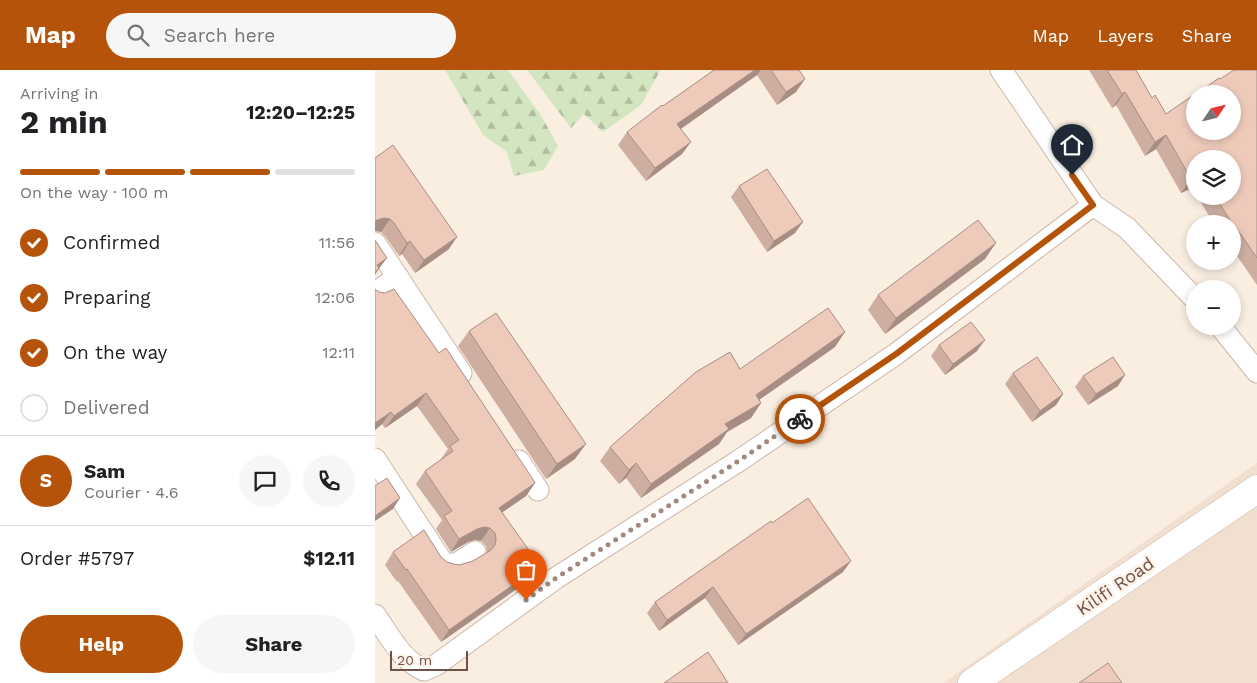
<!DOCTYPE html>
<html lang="en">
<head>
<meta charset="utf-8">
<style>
	body { margin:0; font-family:"Work Sans",sans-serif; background:#f6f6f6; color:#202124; height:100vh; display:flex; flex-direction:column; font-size:19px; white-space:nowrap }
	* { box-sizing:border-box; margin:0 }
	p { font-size:16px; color:#757577 }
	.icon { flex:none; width:28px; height:28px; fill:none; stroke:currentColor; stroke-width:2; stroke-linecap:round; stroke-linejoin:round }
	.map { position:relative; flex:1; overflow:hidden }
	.details { display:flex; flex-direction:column; background:#fff; width:375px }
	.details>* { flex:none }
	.needle { width:32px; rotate:55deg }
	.fabs { position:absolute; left:811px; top:15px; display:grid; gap:10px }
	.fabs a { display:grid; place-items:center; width:55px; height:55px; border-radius:50%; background:#fff; box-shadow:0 2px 8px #0003; font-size:25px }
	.scale { position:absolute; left:15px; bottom:12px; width:78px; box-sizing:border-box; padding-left:5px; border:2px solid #6f534a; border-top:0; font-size:14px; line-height:18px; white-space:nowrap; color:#6f534a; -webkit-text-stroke:4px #fef2e7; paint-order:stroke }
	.pin { position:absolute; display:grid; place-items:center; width:42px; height:42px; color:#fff; margin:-51px -21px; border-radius:50% 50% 50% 0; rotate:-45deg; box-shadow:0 0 5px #0007 }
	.pin .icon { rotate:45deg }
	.courier { position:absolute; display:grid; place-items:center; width:50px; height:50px; margin:-25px; border:4px solid #b45309; border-radius:50%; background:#fff; color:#222; box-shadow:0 1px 6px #0007 }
	.head em { font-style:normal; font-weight:700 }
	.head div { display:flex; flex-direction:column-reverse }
	.head { display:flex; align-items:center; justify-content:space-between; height:85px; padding:0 20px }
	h1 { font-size:32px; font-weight:700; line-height:38px }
	.bar { display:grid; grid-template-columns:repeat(4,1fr); gap:8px 5px; align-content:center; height:60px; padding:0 20px }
	.bar i { height:6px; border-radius:4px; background:#e0e0e0 }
	.bar .on { background:#b45309 }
	.bar p { grid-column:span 4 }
	.line { display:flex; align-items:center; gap:12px; padding:0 20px; border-top:1px solid #e0e0e0 }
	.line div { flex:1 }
	.round { display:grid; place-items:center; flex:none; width:52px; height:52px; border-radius:26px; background:#f6f6f6 }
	ol { padding:0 20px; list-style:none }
	li { display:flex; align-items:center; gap:15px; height:55px }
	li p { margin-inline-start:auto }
	li .icon { padding:5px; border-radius:50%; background:#b45309; color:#fff; stroke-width:4 }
	li:last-child { color:#757577 }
	li i { width:28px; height:28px; border:2px solid #e0e0e0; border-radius:50% }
	.action { display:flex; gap:10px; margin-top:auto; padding:10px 20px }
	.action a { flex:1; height:58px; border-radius:30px; background:#b45309; color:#fff; font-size:20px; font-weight:700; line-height:58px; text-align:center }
	.action a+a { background:#f6f6f6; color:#202124 }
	header { display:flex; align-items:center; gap:30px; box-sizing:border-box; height:70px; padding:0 25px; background:#b45309; color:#fff }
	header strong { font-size:24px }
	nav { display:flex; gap:28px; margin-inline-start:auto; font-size:18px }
	.search { width:350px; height:45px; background:#f6f6f6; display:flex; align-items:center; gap:12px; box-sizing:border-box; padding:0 18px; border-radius:28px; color:#757577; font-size:19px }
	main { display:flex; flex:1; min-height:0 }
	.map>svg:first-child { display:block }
	.residential { fill:#f1dfd0 }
	.forest { fill:url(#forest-firs) }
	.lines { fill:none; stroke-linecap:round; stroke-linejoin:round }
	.minor-casing { stroke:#ccb7ac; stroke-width:23 }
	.secondary-casing { stroke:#cfb6a9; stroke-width:29 }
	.minor { stroke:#fff; stroke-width:21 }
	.secondary { stroke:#fff; stroke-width:28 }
	.wall { fill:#cdaea1 }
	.shaded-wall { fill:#a78d83 }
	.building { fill:#eecabb; stroke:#a78d83 }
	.done { stroke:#a0897f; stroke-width:5; stroke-dasharray:0 9 }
	.route { stroke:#b45309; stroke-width:6 }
	.labels { text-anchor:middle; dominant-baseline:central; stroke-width:5; stroke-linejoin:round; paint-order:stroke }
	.street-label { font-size:18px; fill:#6f534a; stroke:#fef2e7 }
</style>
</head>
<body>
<header>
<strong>Map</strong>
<div class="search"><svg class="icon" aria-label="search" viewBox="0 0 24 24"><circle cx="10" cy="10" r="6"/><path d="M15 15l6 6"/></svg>Search here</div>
<nav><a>Map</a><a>Layers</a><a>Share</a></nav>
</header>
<main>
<section class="details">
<div class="head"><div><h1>2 min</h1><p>Arriving in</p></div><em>12:20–12:25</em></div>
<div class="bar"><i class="on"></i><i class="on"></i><i class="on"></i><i></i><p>On the way · 100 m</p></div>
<ol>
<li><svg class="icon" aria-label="check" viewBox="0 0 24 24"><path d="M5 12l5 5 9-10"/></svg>Confirmed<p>11:56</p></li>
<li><svg class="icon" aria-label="check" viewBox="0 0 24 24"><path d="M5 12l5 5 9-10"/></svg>Preparing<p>12:06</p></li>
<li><svg class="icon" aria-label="check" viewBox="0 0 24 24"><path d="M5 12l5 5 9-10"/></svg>On the way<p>12:11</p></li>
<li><i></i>Delivered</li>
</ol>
<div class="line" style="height:90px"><b class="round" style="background:#b45309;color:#fff">S</b><div><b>Sam</b><p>Courier · 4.6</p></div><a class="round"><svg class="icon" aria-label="chat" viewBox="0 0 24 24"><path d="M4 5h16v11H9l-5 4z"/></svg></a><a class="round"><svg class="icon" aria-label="phone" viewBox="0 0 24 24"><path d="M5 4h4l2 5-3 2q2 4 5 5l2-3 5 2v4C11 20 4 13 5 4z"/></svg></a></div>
<div class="line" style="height:65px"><div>Order #5797</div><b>$12.11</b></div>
<div class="action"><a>Help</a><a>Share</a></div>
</section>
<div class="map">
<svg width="882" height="613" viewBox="0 0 882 613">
	<defs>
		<pattern id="forest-firs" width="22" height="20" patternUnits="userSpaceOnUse" patternTransform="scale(1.25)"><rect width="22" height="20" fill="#d4e6c1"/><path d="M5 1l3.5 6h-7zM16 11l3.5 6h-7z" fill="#b0bd9f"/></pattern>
	</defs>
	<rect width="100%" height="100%" fill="#faeee1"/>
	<polygon class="residential" points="882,393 882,613 568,613"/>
	<g class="forest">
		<polygon points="70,0 133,0 137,5 167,47 183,76 169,100 139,106 132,82 108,65"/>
		<polygon points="152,0 284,0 285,1 266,35 228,62 209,44 196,58"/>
	</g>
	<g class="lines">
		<defs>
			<g id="minor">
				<polyline points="626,0 718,135 752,158 820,229"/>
				<polyline points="0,173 86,303"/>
				<polyline points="0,223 23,207"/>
				<polyline points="845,256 882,302"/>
				<polyline points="0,389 68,493 73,495 83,493 100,482"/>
				<polyline points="144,391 163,420"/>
				<path d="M0,545C14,565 27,591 49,600L61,595L181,508L362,392L521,284L718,135"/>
			</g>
			<polyline id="secondary" points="597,613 882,419"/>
		</defs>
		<use href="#minor" class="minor-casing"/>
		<use href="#secondary" class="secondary-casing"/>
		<use href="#minor" class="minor"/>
		<use href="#secondary" class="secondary"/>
	</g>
	<g class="wall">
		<polygon points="339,0 424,0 421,22 402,35 382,5 306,59 307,84 271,111 243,75 252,62"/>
		<polygon points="714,0 761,0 777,28 791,44 845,9 882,0 882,215 858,180 858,154 839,154 822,126 858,126 820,89 820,123 817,118 806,123 781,79 770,86 741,35 737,38"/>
		<polygon points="0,88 74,179 40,203 27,184 24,186 10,166 6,162"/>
		<polygon points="364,116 420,163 392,182 356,127"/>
		<polygon points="610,189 510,264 493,240 503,225"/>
		<polygon points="0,219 64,283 160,413 151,426 127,442 156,509 66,572 23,511 22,512 10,495 18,482 66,487 72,492 78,494 84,495 98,491 112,482 111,476 106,471 100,470 93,472 76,482 61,459 67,450 41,414 50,401 66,390 66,389 73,379 42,336 10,358 7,354 0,360"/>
		<polygon points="94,261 200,389 171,409 83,276"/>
		<polygon points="564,275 602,281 570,305 556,286"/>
		<polygon points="460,277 384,330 386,333 376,348 352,362 344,374 266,428 251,408 244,414 225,391 235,377 365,299"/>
		<polygon points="638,303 688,324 681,335 657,352 630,314"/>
		<polygon points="708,306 743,316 713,335 700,317"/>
		<polygon points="397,453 468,502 363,575 330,528 284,561 272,543 280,532"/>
	</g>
	<g class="shaded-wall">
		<polygon points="380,0 386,0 382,5 294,67 302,54"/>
		<polygon points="430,9 421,22 402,35 411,22"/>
		<polygon points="750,22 741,35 737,38 747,24"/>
		<polygon points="791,65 781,79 770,86 780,72"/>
		<polygon points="316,72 307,84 271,111 280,98"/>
		<polygon points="820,107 820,113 817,118 806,123 816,109"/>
		<polygon points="9,148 15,149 6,162 0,161 0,152 2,150"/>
		<polygon points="428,152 420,163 392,182 399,171"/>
		<polygon points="82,167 74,179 40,203 49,190"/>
		<polygon points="35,171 27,184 24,186 32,173"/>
		<polygon points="621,173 610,189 510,264 521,248"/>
		<polygon points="12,188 3,200 0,205 0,198 2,195"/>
		<polygon points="470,262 460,277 371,339 381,325"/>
		<polygon points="610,270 602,281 570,305 578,294"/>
		<polygon points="750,305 743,316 713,335 721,324"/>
		<polygon points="51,323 42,336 10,358 19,346"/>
		<polygon points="688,324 681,335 657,352 665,341"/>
		<polygon points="386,333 376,348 352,362 344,374 266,428 276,414 350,354"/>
		<polygon points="16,342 7,354 0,360 0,353"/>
		<polygon points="211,374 200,389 171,409 182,394"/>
		<polygon points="261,393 251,408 244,414 254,400"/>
		<polygon points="160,413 151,426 115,451 124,438"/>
		<polygon points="25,428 18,439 0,451 0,446"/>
		<polygon points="109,457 115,458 106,471 100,470 93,472 76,482 84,469 102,459"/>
		<polygon points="476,491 468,502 363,575 371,564"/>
		<polygon points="165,496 156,509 66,572 74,560"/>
		<polygon points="338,517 330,528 284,561 292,550"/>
	</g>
	<g class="building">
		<polygon points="339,0 380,0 302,54 316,72 280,98 252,62 287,35 288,36"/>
		<polygon points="396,0 424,0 430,9 411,22"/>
		<polygon points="732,0 761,0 777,28 780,25 791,44 820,24 820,61 858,61 858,24 821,24 844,8 845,9 859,0 882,0 882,188 860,156 859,157 840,126 858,126 858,89 820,89 820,107 816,109 791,65 780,72 750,22 747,24"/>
		<polygon points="18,75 82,167 49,190 35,171 32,173 19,153 15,149 9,148 2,150 0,152 0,88"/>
		<polygon points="392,99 428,152 399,171 364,116"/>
		<polygon points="603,150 621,173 521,248 503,225"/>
		<polygon points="0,170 12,188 2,195 4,198 0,202"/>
		<polygon points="0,219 4,222 10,223 19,219 64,283 71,278 159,411 160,413 124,438 165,496 74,560 32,499 31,500 18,482 49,460 66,487 72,492 78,494 84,495 98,491 116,480 120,475 121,469 120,463 115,458 109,457 102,459 84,469 69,446 77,441 50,401 78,381 75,376 84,370 51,323 19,346 16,342 0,353"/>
		<polygon points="453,238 470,262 381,325 386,333 350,354 354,359 276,414 261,393 254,400 235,377 321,302 355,282 365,299"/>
		<polygon points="121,243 211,374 182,394 94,261"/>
		<polygon points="596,252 610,270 578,294 564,275"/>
		<polygon points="662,287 688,324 665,341 638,303"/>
		<polygon points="738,287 750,305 721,324 708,306"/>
		<polygon points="12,408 25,428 0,446 0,416"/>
		<polygon points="433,428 476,491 371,564 338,517 292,550 280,532 396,451 397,453"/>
		<polygon points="333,582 353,613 289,613"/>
		<polygon points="733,593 747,613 704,613"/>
	</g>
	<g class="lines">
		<polyline class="done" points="151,530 181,508 362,392 425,349"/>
		<polyline class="route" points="425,349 521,284 718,135 697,105"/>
	</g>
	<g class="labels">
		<g class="street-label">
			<text transform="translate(740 516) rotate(-34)">Kilifi Road</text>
		</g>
	</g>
</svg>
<div class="fabs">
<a><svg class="needle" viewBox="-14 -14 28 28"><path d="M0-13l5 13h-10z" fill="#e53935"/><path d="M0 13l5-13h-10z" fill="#757577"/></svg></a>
<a><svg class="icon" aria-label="layers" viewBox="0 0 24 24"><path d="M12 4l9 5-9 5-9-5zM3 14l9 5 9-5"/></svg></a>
<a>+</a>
<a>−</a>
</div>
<div class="scale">20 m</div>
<div class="pin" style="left:151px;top:530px;background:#ea580c"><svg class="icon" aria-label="bag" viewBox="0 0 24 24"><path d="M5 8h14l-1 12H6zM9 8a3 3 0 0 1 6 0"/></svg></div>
<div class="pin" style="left:697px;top:105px;background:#1f2937"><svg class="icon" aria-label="home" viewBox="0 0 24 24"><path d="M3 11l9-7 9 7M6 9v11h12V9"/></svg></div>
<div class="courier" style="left:425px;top:349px"><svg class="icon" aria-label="bike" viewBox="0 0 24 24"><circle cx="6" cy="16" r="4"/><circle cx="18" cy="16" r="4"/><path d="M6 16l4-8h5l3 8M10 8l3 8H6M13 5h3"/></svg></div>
</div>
</main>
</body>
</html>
